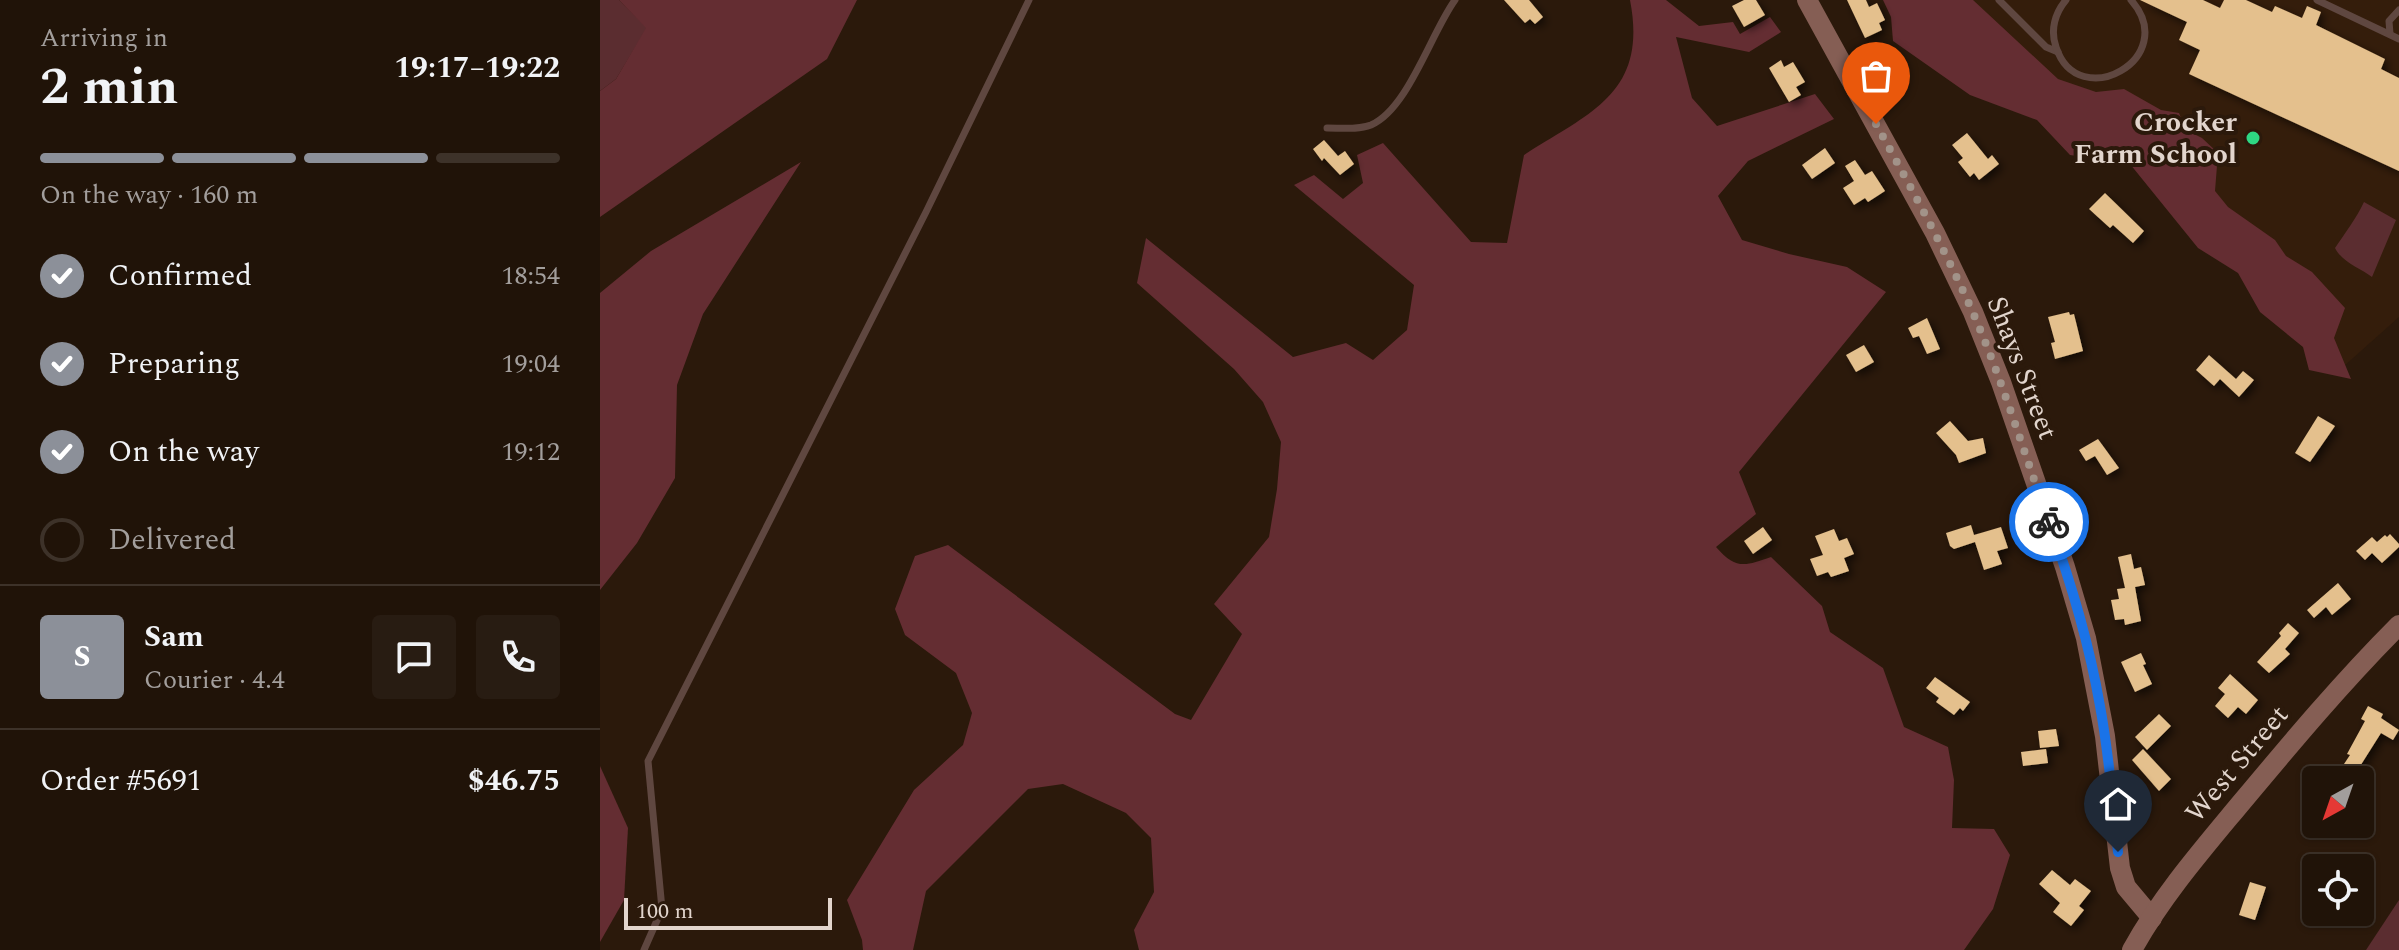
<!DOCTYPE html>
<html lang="en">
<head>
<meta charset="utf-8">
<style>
	body { margin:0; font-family:Spectral,serif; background:#281c12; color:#f1f3f6; height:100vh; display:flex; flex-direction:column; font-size:30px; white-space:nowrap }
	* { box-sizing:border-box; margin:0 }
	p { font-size:26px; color:#a29e9c }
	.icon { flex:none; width:44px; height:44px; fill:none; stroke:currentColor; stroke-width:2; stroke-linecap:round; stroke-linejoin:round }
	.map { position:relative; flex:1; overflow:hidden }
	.sheet { display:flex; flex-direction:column; background:#201308; width:600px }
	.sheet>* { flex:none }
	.needle { width:52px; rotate:220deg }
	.tools { position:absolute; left:1702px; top:766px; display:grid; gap:16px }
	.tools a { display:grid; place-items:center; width:72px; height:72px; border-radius:8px; background:#201308; box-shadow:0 2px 6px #0004,0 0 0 2px #3d3229; font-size:40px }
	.scale { position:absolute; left:24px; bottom:20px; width:208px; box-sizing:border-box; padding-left:8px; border:4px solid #e2d5cd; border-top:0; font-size:22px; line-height:28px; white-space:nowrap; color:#e2d5cd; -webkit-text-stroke:6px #2b190b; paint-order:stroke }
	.pin { position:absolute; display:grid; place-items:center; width:68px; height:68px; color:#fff; margin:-82px -34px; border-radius:50% 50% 50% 0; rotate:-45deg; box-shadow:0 0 8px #0007 }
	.pin .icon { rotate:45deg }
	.courier { position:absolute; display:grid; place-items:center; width:80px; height:80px; margin:-40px; border:6px solid #1a73e8; border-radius:50%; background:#fff; color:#222; box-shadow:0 2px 10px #0007 }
	.headline em { font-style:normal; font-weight:700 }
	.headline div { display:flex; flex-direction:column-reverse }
	.headline { display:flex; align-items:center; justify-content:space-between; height:136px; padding:0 40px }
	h1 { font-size:52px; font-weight:700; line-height:60px }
	.bar { display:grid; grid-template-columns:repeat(4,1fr); gap:12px 8px; align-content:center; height:96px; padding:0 40px }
	.bar i { height:10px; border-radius:6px; background:#3d3229 }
	.bar .current { background:#8c9099 }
	.bar p { grid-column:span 4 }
	.line { display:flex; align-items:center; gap:20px; padding:0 40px; border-top:2px solid #3d3229 }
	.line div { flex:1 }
	.round { display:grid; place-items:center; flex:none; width:84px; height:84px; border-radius:8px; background:#281c12 }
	ol { padding:0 40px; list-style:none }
	li { display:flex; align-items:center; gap:24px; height:88px }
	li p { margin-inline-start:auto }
	li .icon { padding:8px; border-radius:50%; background:#8c9099; color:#fff; stroke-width:4 }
	li:last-child { color:#a29e9c }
	li i { width:44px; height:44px; border:4px solid #3d3229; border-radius:50% }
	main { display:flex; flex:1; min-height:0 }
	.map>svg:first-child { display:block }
	.built { fill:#341d0b }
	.green { fill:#5b2d30 }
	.forest { fill:#642d32 }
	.building { fill:#e4c08d; filter:url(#shadow) }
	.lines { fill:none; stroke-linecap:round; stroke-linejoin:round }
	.lane { stroke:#5f4740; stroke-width:7 }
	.secondary { stroke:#855e54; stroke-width:20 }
	.done { stroke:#a29389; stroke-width:8; stroke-dasharray:0 14.4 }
	.route { stroke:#1a73e8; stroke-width:10 }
	.poi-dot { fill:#2ed883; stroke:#2b190b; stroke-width:3 }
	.labels { text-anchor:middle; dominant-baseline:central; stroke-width:8; stroke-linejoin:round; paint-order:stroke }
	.poi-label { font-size:28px; font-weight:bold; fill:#e2d5cd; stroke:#2b190b; text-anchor:end }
	.street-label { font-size:28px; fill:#e2d5cd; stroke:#2b190b }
</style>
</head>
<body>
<main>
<section class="sheet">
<div class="headline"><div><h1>2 min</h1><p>Arriving in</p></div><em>19:17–19:22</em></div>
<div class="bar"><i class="current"></i><i class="current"></i><i class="current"></i><i></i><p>On the way · 160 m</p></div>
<ol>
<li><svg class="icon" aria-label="check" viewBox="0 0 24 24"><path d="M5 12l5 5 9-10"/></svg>Confirmed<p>18:54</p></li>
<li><svg class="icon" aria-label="check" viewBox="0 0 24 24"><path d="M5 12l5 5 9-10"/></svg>Preparing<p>19:04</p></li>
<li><svg class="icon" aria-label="check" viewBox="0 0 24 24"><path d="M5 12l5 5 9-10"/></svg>On the way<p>19:12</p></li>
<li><i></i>Delivered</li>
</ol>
<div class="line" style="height:144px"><b class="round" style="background:#8c9099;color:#fff">S</b><div><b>Sam</b><p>Courier · 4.4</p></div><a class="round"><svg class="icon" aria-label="chat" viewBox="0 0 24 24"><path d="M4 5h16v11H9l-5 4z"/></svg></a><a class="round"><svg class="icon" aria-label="phone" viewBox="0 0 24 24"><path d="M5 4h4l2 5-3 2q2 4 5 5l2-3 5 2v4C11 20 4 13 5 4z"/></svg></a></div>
<div class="line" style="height:104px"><div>Order #5691</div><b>$46.75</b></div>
</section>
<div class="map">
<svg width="1799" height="950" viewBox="0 0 1799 950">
	<defs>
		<filter id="shadow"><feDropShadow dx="4" dy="4" stdDeviation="4" flood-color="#0009"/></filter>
	</defs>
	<rect width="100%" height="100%" fill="#2b190b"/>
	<polygon class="built" points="1360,0 1799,0 1799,317 1743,367"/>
	<g class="green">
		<polygon points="0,0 19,0 47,28 16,79 0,91"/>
		<path d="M1764,202L1796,220L1772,277C1760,268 1742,262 1735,248C1745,233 1756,219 1764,202Z"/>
		<polygon points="1799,900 1799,950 1766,950"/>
	</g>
	<g class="forest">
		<polygon points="19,0 257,0 227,59 0,217 0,91 16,79 46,28"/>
		<path d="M1030,0H1066L1099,26L1133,22L1140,34L1170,17L1181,32L1149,52L1076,37L1092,98L1117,126L1215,94L1234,119L1148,161L1118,196L1142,240L1189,254L1247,267L1286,292L1139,472L1156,514L1116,547C1136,570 1145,566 1171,557L1222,606L1230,632L1283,668L1304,727L1348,747L1354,780L1352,828L1394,829L1410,855L1393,909L1364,950H539L534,930L554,892L551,838L526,813L463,784L428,789L326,891L313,950H263L262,940L247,900L314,790L363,745L372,713L356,673L305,635L295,609L315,556L348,545L575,714L591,720L642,634L614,604L669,537L677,489L681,442L663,402L634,369L537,283L546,238L693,357L746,343L773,360L807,330L814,285L694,185L714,175L743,199L763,183L757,155L783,143L871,242L907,243L924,155C991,112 1048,93 1030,0Z"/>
		<polygon points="1283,0 1373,0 1458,79 1496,92 1524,89 1561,110 1579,113 1586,130 1602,138 1618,153 1615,191 1628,207 1675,240 1686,256 1712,272 1745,308 1734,338 1751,379 1709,370 1703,347 1660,312 1638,273 1598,248 1530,164 1470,155 1437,120 1370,95 1293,41 1291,17"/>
		<polygon points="201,162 103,314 77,385 75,478 37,543 0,590 0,293 51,251"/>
		<polygon points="0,766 28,828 24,900 0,942"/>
	</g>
	<g class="building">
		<polygon points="904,0 929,0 943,17 935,24 930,19 925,23"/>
		<polygon points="1144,0 1156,0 1165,15 1144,27 1132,6"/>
		<polygon points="1247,0 1266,0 1269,7 1277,3 1285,20 1279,23 1282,30 1265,38"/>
		<polygon points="1540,0 1603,0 1620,8 1624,0 1646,0 1672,12 1675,6 1702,18 1707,6 1721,12 1716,25 1785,59 1781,69 1799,78 1799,171 1589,74 1600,50 1579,40 1587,22"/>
		<polygon points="1181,60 1184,67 1193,62 1205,82 1196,87 1201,95 1189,102 1169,68"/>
		<polygon points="1367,133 1388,159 1392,155 1399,164 1379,180 1374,173 1370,177 1358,162 1363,158 1352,145"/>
		<polygon points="724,140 738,156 745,151 754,164 740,175 724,158 722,161 713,149"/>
		<polygon points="1225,148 1235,163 1212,179 1202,165"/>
		<polygon points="1255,160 1265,175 1272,171 1285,191 1268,202 1265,198 1254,205 1243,188 1254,181 1245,166"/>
		<polygon points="1505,193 1544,231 1533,243 1513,225 1510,228 1489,209"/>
		<polygon points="1469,312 1470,315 1474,314 1483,351 1455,359 1451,343 1455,342 1448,317"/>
		<polygon points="1327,318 1340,349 1327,354 1319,336 1313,338 1308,328"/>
		<polygon points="1264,345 1274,362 1256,372 1246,355"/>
		<polygon points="1609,355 1636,379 1643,371 1654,380 1639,397 1620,379 1614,386 1596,370"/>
		<polygon points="1718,416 1735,426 1710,462 1695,453"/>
		<polygon points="1350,421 1368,441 1383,438 1386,453 1359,463 1356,455 1336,433"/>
		<polygon points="1498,439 1519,468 1507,475 1495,456 1486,461 1479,450"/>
		<polygon points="1371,525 1374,535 1401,527 1408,548 1397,551 1402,564 1384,570 1375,542 1354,549 1350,546 1346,533"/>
		<polygon points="1163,527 1172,540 1153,554 1144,541"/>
		<polygon points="1234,529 1239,541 1247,538 1254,554 1244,558 1249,571 1231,577 1228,572 1217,576 1210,559 1223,555 1215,536"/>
		<polygon points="1790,534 1799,544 1799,547 1782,563 1772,553 1765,560 1756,551 1772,537 1777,542 1785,535 1787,537"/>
		<polygon points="1531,554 1534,569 1541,567 1545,585 1535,587 1541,621 1525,625 1524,619 1515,620 1511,600 1519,599 1517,589 1525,588 1518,557"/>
		<polygon points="1738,583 1751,599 1732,615 1726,607 1714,618 1707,610"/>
		<polygon points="1688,623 1699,633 1685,649 1690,654 1669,673 1657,662 1681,636 1679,633"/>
		<polygon points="1541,653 1546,664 1543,665 1552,684 1535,692 1521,662"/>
		<polygon points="1630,674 1658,700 1646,714 1638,707 1628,718 1615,706 1625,694 1618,688"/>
		<polygon points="1335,677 1370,702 1363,711 1360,708 1354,715 1336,702 1339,698 1326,688"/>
		<polygon points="1768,706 1783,714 1781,718 1799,730 1793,740 1781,733 1757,771 1744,764 1750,755 1747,754 1765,721 1761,719"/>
		<polygon points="1559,714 1571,726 1547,750 1535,737"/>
		<polygon points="1456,729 1459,746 1440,748 1438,731"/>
		<polygon points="1446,749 1448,763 1423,766 1421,752"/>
		<polygon points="1543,749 1571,779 1559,791 1532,760"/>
		<polygon points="1452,870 1470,885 1475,879 1491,891 1479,906 1484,910 1471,926 1453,912 1460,903 1439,884"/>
		<polygon points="1650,882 1666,887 1655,920 1639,915"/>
	</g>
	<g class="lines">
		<g class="lane">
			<polyline points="1399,0 1446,47 1458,52"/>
			<path d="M1466,0C1455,13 1450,30 1456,47C1478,115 1582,58 1531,0"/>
			<polyline points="1717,0 1799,39"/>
			<polyline points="1790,34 1789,21 1799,10"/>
			<path d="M727,128C742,128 758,130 771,125C808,109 831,33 855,0"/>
			<polyline points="44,950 62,909 48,761 326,212 429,0"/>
		</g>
		<g class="secondary">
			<polyline points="1207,0 1335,233 1373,312 1401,382 1465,567 1486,638 1505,736 1520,868 1526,887 1552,918"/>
			<path d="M1532,950C1562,896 1602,850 1641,803C1692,742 1743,681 1799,625"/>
		</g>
	</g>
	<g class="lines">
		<path class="done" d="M1276,124C1310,186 1345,249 1374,315C1403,382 1424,453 1449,522"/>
		<path class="route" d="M1449,522C1471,582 1489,643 1500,706C1509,754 1513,803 1518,852"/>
	</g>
	<circle class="poi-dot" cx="1653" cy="138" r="8"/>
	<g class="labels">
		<g class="poi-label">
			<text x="1637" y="122">Crocker<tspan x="1637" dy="32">Farm School</tspan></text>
		</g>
		<g class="street-label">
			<text transform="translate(1422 368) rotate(69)">Shays Street</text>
			<text transform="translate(1637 764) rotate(-50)">West Street</text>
		</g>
	</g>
</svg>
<div class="tools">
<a><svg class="needle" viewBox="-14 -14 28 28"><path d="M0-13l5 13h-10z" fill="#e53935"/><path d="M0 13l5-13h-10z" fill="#a29e9c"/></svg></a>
<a><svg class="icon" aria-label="locate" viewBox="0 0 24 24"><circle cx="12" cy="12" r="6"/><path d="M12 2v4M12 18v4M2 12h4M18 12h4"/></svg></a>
</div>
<div class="scale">100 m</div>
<div class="pin" style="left:1276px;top:124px;background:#ea580c"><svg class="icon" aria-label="bag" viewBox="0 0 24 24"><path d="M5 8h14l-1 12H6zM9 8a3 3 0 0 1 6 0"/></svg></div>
<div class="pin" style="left:1518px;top:852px;background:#1f2937"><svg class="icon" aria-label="home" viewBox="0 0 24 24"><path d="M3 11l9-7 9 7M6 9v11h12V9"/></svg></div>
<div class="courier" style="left:1449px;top:522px"><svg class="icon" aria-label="bike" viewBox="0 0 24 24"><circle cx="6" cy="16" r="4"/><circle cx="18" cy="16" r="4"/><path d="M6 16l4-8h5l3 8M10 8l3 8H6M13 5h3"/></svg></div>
</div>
</main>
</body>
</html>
